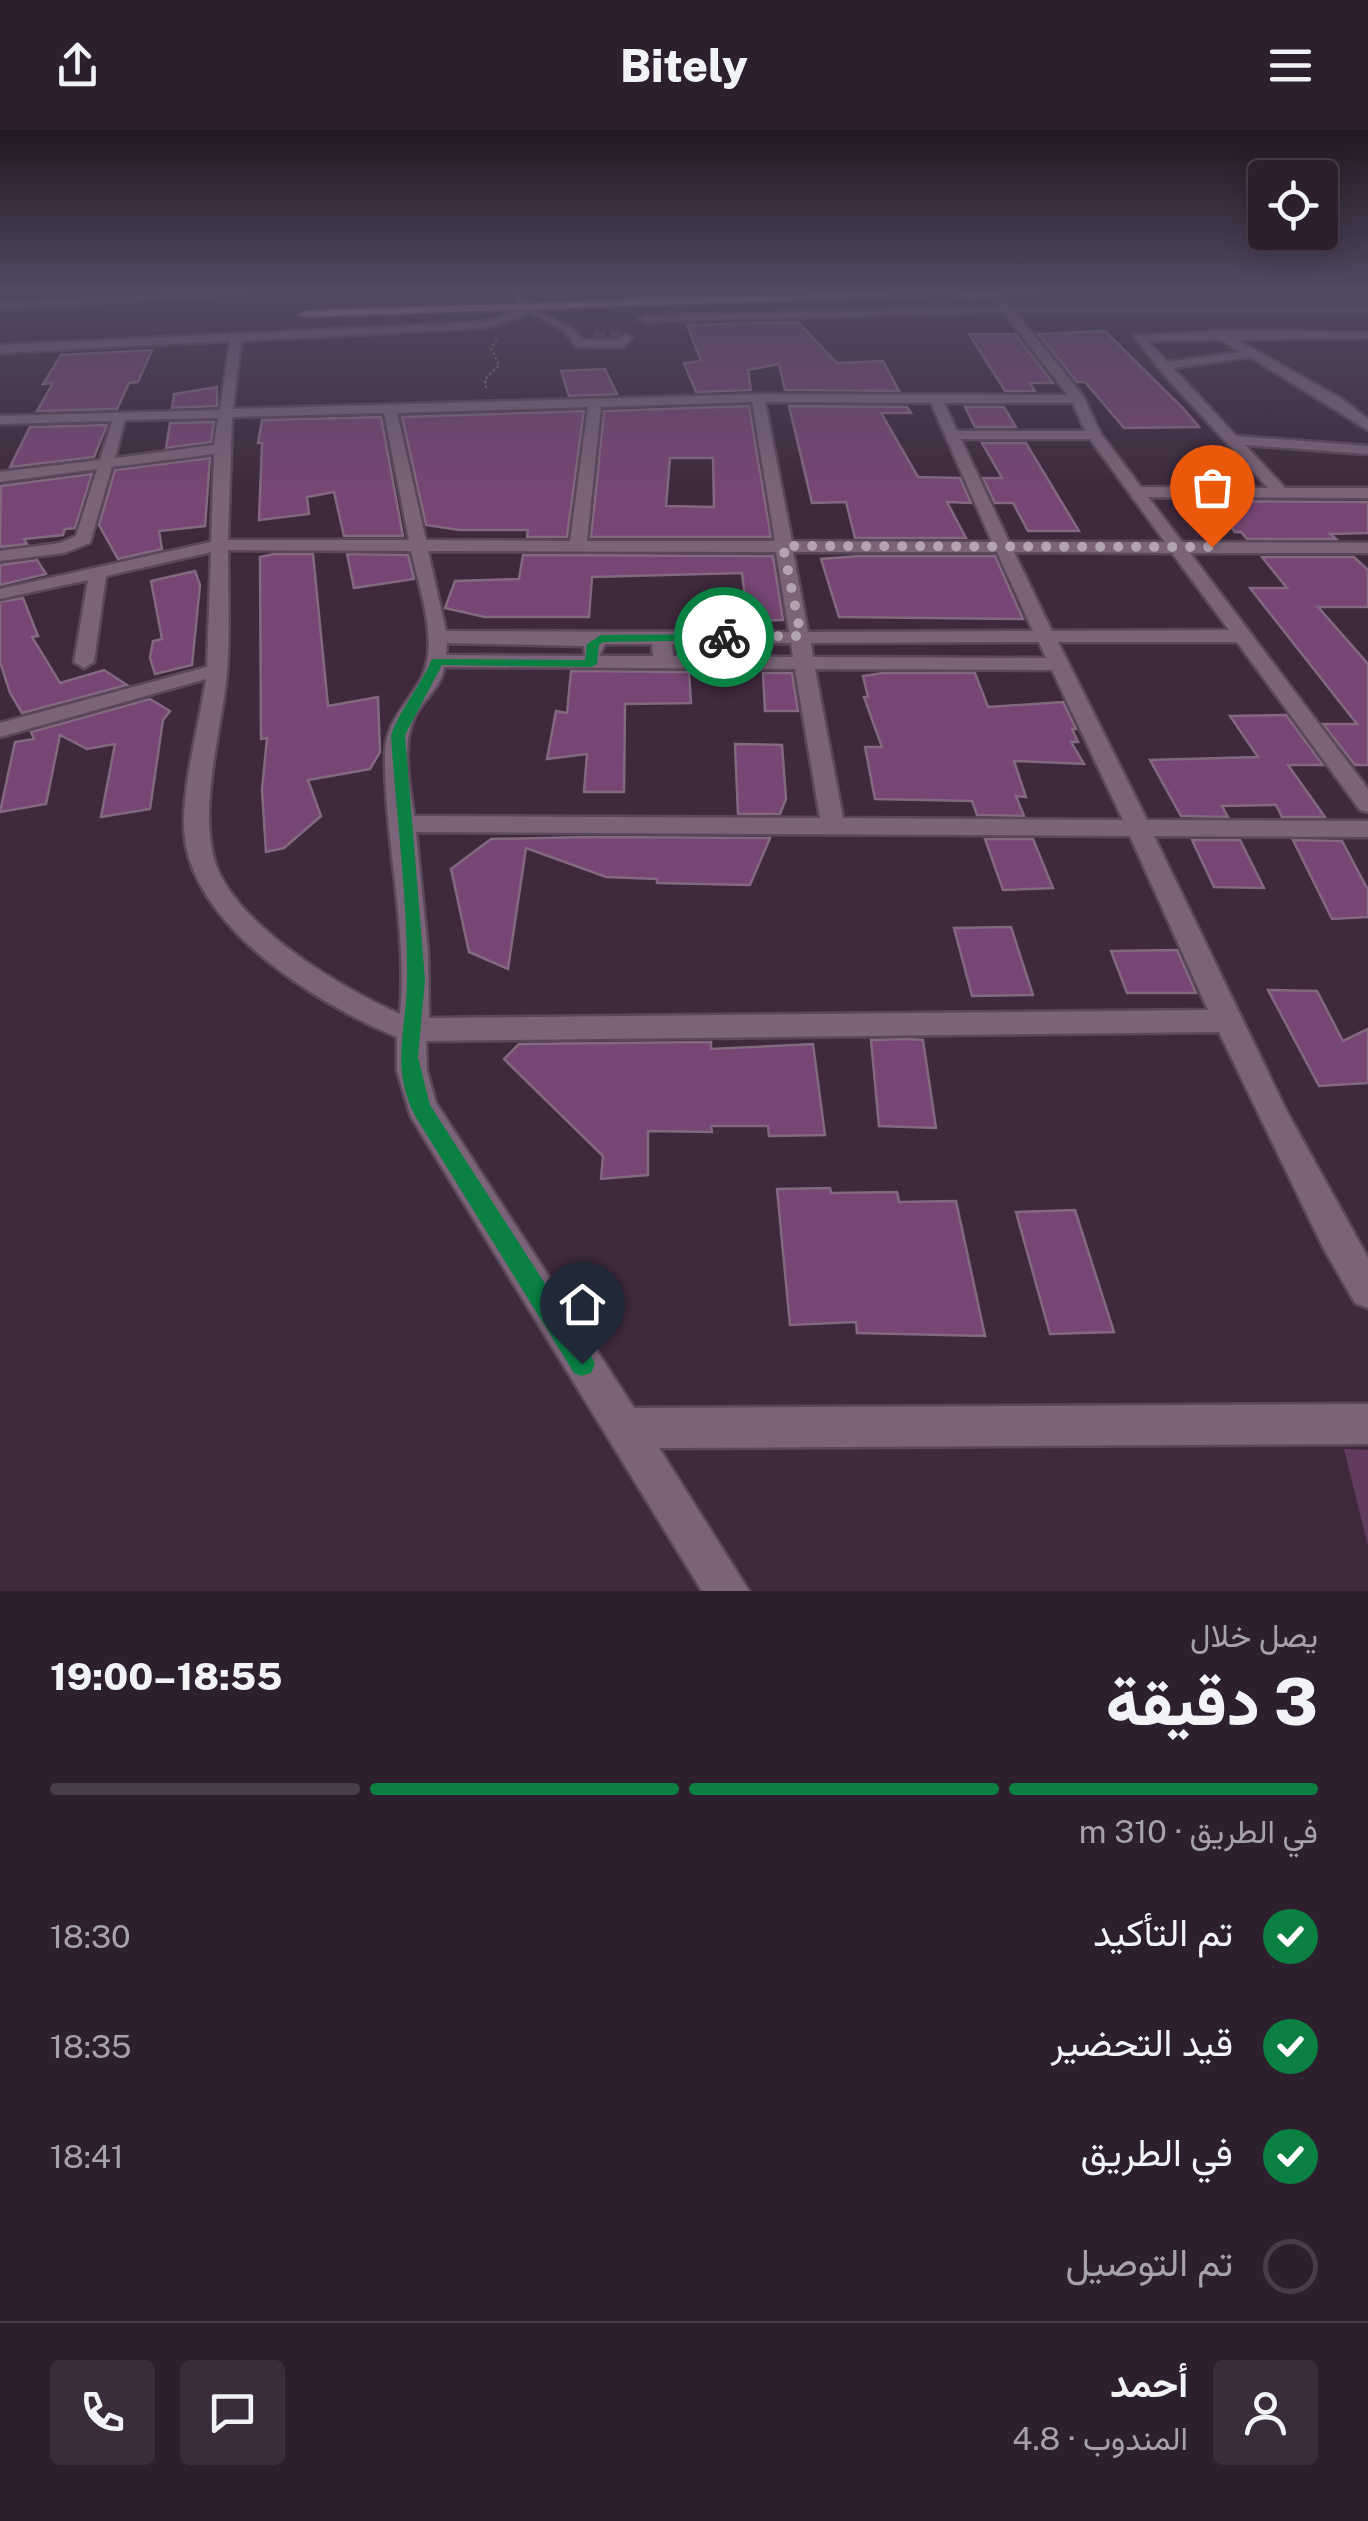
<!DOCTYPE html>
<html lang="ar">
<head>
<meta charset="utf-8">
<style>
	body { margin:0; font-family:"Public Sans",Vazirmatn,sans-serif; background:#3a2c3a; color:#f1f3f6; direction:rtl; height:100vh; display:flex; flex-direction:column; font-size:38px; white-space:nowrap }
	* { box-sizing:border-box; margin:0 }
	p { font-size:32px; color:#a7a2aa }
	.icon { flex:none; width:55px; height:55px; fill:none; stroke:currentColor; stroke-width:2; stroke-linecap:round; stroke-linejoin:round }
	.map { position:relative; height:1461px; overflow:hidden; direction:ltr }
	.panel { display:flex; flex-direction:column; background:#2e1f2e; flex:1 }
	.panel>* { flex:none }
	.controls { position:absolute; left:1248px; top:30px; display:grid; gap:20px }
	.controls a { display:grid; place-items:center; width:90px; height:90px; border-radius:10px; background:#2e1f2e; box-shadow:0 5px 25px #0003,0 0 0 2px #493d4a; font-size:50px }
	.pin { position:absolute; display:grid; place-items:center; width:85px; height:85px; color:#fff; margin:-102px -42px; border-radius:50% 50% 50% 0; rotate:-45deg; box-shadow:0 0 10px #0007 }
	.pin .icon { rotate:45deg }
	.courier { position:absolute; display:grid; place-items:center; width:100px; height:100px; margin:-50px; border:8px solid #0b8043; border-radius:50%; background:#fff; color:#222; box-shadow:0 2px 12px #0007 }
	.headline em { font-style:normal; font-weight:800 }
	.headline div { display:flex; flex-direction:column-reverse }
	.headline { display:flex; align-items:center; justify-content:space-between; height:170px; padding:0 50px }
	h1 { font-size:65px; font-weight:800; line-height:75px }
	.bar { display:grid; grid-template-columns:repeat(4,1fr); gap:15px 10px; align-content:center; height:120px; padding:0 50px }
	.bar i { height:12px; border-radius:8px; background:#493d4a }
	.bar .on { background:#0b8043 }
	.bar p { grid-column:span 4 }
	.line { display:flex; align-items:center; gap:25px; padding:0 50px; border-top:2px solid #493d4a }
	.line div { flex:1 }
	.round { display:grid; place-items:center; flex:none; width:105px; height:105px; border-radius:10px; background:#3a2c3a }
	ol { padding:0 50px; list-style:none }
	li { display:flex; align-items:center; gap:30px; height:110px }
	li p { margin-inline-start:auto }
	li .icon { padding:10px; border-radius:50%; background:#0b8043; color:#fff; stroke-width:4 }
	li:last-child { color:#a7a2aa }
	li i { width:55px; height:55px; border:5px solid #493d4a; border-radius:50% }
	header { display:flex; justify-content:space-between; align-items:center; height:130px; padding:0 50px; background:#2e1f2e; font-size:45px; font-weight:800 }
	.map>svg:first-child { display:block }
	.green { fill:#623c5f }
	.building { fill:#774674; stroke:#826980; stroke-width:2.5; fill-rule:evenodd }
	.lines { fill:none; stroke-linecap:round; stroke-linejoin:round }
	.minor-tunnel { stroke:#594558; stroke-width:11; stroke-dasharray:11 6; stroke-linecap:butt }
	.minor-casing { stroke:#5b475a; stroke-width:5 }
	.major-casing { stroke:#5b475a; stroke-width:5 }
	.path { stroke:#7d6a7b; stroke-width:2.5; stroke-dasharray:2.5 2.5; stroke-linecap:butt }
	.minor { fill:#7b6479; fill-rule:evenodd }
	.major { fill:#c495c0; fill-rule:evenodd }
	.route { fill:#0b8043 }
	.done { stroke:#b4a4b3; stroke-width:10; stroke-dasharray:0 18 }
</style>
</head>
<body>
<header><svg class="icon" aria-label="menu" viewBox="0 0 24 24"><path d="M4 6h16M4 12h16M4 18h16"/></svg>Bitely<svg class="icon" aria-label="share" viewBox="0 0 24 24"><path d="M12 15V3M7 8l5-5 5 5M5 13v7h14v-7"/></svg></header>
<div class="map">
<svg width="1368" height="1461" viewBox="0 0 1368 1461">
	<rect width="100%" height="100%" fill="#3e293d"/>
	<polygon class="green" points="1344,1319 1368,1320 1368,1416"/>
	<g class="building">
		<polygon points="798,192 837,233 883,231 899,261 785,260 779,234 748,240 751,260 696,262 684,233 701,231 687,195"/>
		<polygon points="1105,201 1183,278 1199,297 1124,298 1085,252 1077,252 1038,204"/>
		<polygon points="969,204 1015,204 1053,253 1030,253 1035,261 1005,261"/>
		<polygon points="152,220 138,252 129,253 117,279 37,281 53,253 43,254 61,225"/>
		<polygon points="605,239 617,264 569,266 561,241"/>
		<polygon points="217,257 217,276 172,278 174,264"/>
		<path d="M749,276L771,407H591L604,281ZM670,328H713L714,377L666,376Z"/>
		<polygon points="789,276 907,277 911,283 881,283 918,347 960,348 971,373 947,372 966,408 855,408 846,372 812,373"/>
		<polygon points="965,277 1004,277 1016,297 975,297"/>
		<polygon points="584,281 567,407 527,407 528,400 459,400 426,395 402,287"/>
		<polygon points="381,287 403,406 344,406 334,362 307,367 309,384 259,390 262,313 258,313 262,290"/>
		<polygon points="214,292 211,312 166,318 170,293"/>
		<polygon points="107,295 94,327 10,337 30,297"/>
		<polygon points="982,313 1026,313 1079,401 1028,401 1013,373 995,373 983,348 1002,348"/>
		<polygon points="210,328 205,396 159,401 162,419 118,429 99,395 115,340"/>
		<polygon points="92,344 75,398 65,399 63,405 24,409 27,414 0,417 1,356"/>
		<polygon points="1211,371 1368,372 1368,403 1330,404 1336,409 1247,409 1241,402 1235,402"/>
		<polygon points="274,424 313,424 328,576 378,567 380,622 370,639 308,650 321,686 284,718 266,722 262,660 267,608 261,609 260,427"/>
		<polygon points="347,424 408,425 414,449 354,458"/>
		<polygon points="523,425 773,426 783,490 748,491 742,443 592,447 589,487 485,487 445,478 455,451 519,449"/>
		<polygon points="860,426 995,426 1023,489 839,487 821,429"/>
		<polygon points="1262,427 1354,427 1368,440 1368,477 1318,477 1368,534 1368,635 1355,635 1323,594 1357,594 1250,458 1287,458"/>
		<polygon points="37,430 46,444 0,455 0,435"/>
		<polygon points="195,441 200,455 192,535 155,544 150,528 153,511 162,509 151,451"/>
		<polygon points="23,468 38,506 32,507 60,553 104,540 127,555 22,583 10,563 0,532 0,472"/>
		<polygon points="571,541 689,542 691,573 625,574 624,662 584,662 587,624 547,629 556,581 567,583"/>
		<polygon points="763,543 792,543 798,581 765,581"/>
		<polygon points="883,543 975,543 988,577 1063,572 1076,599 1072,599 1078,612 1071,612 1084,634 1014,631 1026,667 1016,666 1024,686 977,685 972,671 875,669 865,617 882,617 864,567 868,567 863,546"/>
		<polygon points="150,569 170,581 163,590 150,679 101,687 115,614 87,619 60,605 46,674 0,682 15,612 34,609 31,602"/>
		<polygon points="1286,585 1323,635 1288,635 1325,687 1282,687 1276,675 1222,676 1228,687 1181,686 1150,630 1258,627 1230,586"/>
		<polygon points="735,614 782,615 786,669 780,684 738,684"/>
		<polygon points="587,707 770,708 750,755 657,753 657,749 606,747 526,718 508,839 469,822 451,739 491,709"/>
		<polygon points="985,709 1033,709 1053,758 1003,760"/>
		<polygon points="1192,710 1240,710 1264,758 1214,757"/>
		<polygon points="1293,710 1342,711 1368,760 1368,787 1332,789"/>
		<polygon points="1011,797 1033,865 972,866 954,798"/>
		<polygon points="1177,820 1196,863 1127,863 1111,821"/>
		<polygon points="1268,860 1317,861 1343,911 1368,899 1368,953 1319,956"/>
		<polygon points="905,909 923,910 936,998 879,996 871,910"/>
		<polygon points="711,912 711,919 813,914 825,1005 769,1006 768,996 711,996 712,1002 648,1001 648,1045 601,1049 603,1026 504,929 519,914"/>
		<polygon points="830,1058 831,1063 897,1062 899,1072 956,1071 985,1206 857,1203 856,1192 790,1195 777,1059"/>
		<polygon points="1075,1080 1114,1202 1050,1204 1016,1082"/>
	</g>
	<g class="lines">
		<polyline class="minor-tunnel" points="594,206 626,205"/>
		<defs>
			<g id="minor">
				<polygon points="264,159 335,159 0,179 0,173"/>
				<path d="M504,159C526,159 527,173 543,183C559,193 571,194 583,210H618L626,204L632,208L622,218L576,217L565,201L528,181L526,185L485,198L241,211L233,279L758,264L1068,265L1003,182L645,192L639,189L645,186L998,176L995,171L1000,168L1009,176H1368V182H1015L1083,266L1101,304L1141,357L1268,358L1159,239L1134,206L1218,201L1368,202V208L1237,210L1342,269L1368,289V300L1250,227L1173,238L1236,306L1368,316V324L1245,315L1285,358H1368V368L1148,367L1182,412L1368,413V423H1190L1368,659V682L1360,680L1237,512H1058L1147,690L1368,691V707L1154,706L1287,982L1368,1128V1178L1355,1173L1323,1117L1219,902L426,911L427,941L436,973L634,1278L1368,1274V1314L659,1318L749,1461H702L411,987L397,941V907C317,874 184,793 184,694C184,647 199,596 206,549L0,607V593L207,537L211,422L106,446L94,532L84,538L74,532L88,450L0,469V459L211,412L214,324L112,337L90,413L64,423L0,431V421L60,413L76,406L97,339L0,352V342L100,330L112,291L0,294V286L220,280L230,211L0,223V215L484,192L517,181L518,169ZM1221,210L1240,222L1167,232L1148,211ZM752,272L775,411H587L601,277ZM765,272L931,273L992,412L792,411ZM944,273H1073L1085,301H957ZM588,277L570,411L426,410L397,283ZM384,283L409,410H228L232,287ZM218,288L214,315L115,328L125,290ZM961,309H1090L1165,412H1009ZM228,420L411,421C419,458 440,513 421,549C407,575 386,591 385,623C384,710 408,796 400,884C342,859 235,795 215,732C198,676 222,600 227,542C230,502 228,461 228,420ZM428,421L776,422L789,502L446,501ZM793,422H997L1033,501L808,502ZM1014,422L1172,423L1229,500L1052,501ZM1039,512L1046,528L813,527L811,513ZM447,513L584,516L585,526L446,525ZM791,513L793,527L673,526L672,514ZM652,514L653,526H599L605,514ZM444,537L795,539L820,688L414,686C410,654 400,615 416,584C425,568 442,556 444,537ZM815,539L1052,540L1123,690L843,688ZM416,702L1130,706L1208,880L429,888L428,821Z"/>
			</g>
			<polygon id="major" points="934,159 971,163 1012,159 1368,159 1368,163 1051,162 971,169 952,165 304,187 298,184 304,181"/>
		</defs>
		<use href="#minor" class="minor-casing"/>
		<use href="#major" class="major-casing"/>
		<polyline class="path" points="486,258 485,249 499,235 491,218 497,210"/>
		<use href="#minor" class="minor"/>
		<use href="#major" class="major"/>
	</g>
	<linearGradient id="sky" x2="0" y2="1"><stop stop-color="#221722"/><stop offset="0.44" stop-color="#524962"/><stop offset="1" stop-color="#524962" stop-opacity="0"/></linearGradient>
	<rect width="1368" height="364" fill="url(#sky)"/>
	<path class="route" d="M724,504L730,507L728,510L604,512L599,515L597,534L591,537L442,535L405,605L425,850L418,927L430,975L591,1225L595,1234L591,1243L582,1246L574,1243L414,984C390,933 407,901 407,849C408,769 396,685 391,605C401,577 421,556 432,529L585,530L587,514L601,505Z"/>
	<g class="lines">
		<polyline class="done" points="724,507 801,506 783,416 1212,417"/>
	</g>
</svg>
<div class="controls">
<a><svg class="icon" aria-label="locate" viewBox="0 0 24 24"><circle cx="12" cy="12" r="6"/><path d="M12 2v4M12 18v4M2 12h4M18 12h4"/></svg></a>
</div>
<div class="pin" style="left:1212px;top:417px;background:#ea580c"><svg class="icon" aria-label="bag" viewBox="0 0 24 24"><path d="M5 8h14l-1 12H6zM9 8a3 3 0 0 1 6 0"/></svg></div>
<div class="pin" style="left:582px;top:1234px;background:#1f2937"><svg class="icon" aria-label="home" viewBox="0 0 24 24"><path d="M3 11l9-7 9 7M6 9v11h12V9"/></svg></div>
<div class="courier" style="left:724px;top:507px"><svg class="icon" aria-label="bike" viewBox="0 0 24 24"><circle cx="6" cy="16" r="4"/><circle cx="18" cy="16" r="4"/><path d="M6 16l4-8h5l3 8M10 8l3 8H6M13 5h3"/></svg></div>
</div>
<section class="panel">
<div class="headline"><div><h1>3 دقيقة</h1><p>يصل خلال</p></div><em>18:55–19:00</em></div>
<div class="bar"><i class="on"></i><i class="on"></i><i class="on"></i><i></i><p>في الطريق · 310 m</p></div>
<ol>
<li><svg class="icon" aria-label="check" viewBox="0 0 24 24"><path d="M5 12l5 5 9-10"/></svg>تم التأكيد<p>18:30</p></li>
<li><svg class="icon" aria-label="check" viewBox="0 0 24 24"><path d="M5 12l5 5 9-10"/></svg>قيد التحضير<p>18:35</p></li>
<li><svg class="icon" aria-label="check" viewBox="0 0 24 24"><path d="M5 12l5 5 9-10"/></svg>في الطريق<p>18:41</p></li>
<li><i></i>تم التوصيل</li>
</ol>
<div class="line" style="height:180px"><a class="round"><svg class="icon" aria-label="person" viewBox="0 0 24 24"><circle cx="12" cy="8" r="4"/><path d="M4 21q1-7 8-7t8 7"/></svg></a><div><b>أحمد</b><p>المندوب · 4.8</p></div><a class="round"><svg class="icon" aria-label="chat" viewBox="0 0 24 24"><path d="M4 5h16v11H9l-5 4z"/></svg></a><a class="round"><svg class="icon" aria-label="phone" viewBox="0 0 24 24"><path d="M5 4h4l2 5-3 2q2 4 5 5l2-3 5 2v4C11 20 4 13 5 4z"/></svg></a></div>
</section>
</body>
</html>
